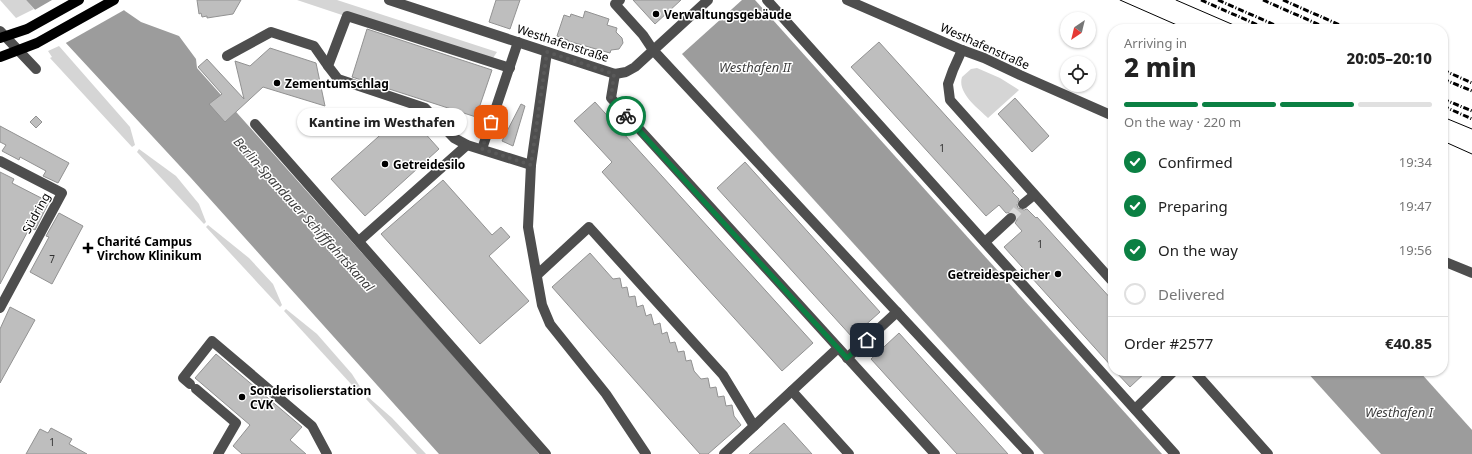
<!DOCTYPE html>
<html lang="en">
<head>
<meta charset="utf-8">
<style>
	body { margin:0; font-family:"Noto Sans",sans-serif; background:#f6f6f6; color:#222; height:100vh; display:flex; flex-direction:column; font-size:15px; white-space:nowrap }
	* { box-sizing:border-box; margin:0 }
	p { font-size:13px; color:#767676 }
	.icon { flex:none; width:22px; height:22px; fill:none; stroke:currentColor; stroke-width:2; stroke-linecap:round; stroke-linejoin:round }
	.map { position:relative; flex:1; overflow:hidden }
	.drawer { position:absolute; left:1108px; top:24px; width:340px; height:352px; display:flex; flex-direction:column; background:#fff; border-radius:16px; box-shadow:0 1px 3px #0004 }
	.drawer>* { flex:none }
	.needle { width:26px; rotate:215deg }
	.controls { position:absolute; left:1060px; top:12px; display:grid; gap:8px }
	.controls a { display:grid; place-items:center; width:36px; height:36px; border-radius:50%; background:#fff; box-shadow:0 1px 3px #0004; font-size:20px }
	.pin { position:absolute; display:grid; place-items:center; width:34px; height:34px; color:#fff; margin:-17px; border-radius:8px; box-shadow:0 2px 6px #0006 }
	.courier { position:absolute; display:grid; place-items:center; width:40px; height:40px; margin:-20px; border:3px solid #0b8043; border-radius:50%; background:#fff; color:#222; box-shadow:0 1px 5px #0007 }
	.bubble { position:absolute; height:28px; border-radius:14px; background:#fff; box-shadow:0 1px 3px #0004; font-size:13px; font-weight:800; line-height:28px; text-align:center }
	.head em { font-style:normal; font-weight:800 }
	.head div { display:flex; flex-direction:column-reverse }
	.head { display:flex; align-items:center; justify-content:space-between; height:68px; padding:0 16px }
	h1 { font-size:26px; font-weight:800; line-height:30px }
	.bar { display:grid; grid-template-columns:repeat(4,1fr); gap:6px 4px; align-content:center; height:48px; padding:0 16px }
	.bar i { height:5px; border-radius:3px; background:#e0e0e0 }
	.bar .current { background:#0b8043 }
	.bar p { grid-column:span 4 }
	.line { display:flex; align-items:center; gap:10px; padding:0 16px; border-top:1px solid #e0e0e0 }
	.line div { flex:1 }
	ol { padding:0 16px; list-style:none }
	li { display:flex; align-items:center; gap:12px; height:44px }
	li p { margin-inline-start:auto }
	li .icon { padding:4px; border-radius:50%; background:#0b8043; color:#fff; stroke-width:4 }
	li:last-child { color:#767676 }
	li i { width:22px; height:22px; border:2px solid #e0e0e0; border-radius:50% }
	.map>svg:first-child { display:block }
	.green { fill:#d5d5d5 }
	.water { fill:#9c9c9c }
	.pier { fill:#fff }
	.building { fill:#bebebe; stroke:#929292 }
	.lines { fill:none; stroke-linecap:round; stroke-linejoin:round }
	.minor-tunnel { stroke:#d9d9d9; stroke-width:10; stroke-dasharray:10 5; stroke-linecap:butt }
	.minor { stroke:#4e4e4e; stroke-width:10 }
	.major { stroke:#000; stroke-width:10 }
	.tram { stroke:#000; stroke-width:1 }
	.rail { stroke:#000; stroke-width:3; stroke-dasharray:6 2 1 2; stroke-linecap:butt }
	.done { stroke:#595959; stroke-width:4; stroke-dasharray:0 7.2 }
	.route { stroke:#0b8043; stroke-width:5 }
	.poi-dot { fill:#000; stroke:#fff; stroke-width:1.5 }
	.labels { text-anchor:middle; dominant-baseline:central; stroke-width:3; stroke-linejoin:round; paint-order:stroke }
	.number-label { font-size:10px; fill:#303030 }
	.poi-label { font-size:12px; font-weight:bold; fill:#000; stroke:#fff; text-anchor:start }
	.street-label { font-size:12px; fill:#000; stroke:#fff }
	.water-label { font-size:13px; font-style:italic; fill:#3d3d3d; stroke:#fff }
</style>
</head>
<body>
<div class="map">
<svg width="1472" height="454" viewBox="0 0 1472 454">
	<rect width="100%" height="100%" fill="#fff"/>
	<g class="green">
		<polygon points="0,0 26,0 34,9 16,18"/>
		<polygon points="297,0 337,0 497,52 493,58 342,15"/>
		<polygon points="59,46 130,127 135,145 132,147 50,58 52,57 48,51"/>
		<path d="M977,68L1000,78L1019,90L988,118C978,108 957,93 962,77L971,69Z"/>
		<polygon points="139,149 176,176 199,204 206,222 204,224 137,152"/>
		<polygon points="208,225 249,258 273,284 282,305 280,307 206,227"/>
		<polygon points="286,309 317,334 352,374 364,393 362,396 284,311"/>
		<polygon points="368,397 392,418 426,454 417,454 366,399"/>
	</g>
	<g class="water">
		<polygon points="26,0 114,0 125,11 141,22 179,36 196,59 197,68 517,427 539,454 439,454 191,178"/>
		<polygon points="742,0 755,0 1162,454 1044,454 682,54"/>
		<polygon points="1306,371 1419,371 1472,430 1472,454 1381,454"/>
	</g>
	<polygon class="pier" points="52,0 117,0 126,9 64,44 33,11"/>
	<g class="building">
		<polygon points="197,0 241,0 233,14 207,18 207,16 202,17 201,13 199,14"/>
		<polygon points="496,0 520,0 510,29 489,22"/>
		<polygon points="633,0 681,0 655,24"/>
		<polygon points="585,11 609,19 607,25 617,28 616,32 622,38 623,43 619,49 611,50 610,53 568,41 568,40 557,36 564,15 570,17 571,14 583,18"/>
		<polygon points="367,29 492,70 476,117 352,77"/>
		<polygon points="879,42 1014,191 1012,192 1019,199 1017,205 1018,208 1024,210 1027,209 1036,218 1037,217 1113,301 1113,368 1004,247 1022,231 1015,223 1017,220 1016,214 1013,212 1006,213 999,205 986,216 851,67"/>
		<polygon points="270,48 316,63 325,106 263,87 225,122 209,104 222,94 198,67 207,59 244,99 235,61 250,66"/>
		<polygon points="1015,98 1049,136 1032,152 998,114"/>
		<polygon points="595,102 813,343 782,371 602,172 612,162 574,121"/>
		<polygon points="521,104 525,106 513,146 502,141"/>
		<polygon points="406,112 439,149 365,216 331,179"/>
		<polygon points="36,116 42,122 36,128 30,122"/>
		<polygon points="0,126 69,163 58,183 43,176 46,171 20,157 19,160 2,151 6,145 0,142"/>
		<polygon points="745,162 880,312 852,337 717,188"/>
		<polygon points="0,172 14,179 12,183 49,202 35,230 30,227 0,284"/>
		<polygon points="443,180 492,235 501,227 510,237 489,256 529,301 480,344 381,234"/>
		<polygon points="59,213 83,226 52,284 30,272 49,237 46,236"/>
		<polygon points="590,253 613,279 620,278 622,288 627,287 629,297 635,296 637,307 643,305 646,316 651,314 654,325 660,323 662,334 667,332 670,343 675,342 678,352 684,351 686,361 691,360 694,371 701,379 708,378 710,388 716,387 718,397 724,396 726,406 732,405 734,416 741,425 708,454 700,454 552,287"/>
		<polygon points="10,307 35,320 0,383 0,329"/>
		<polygon points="899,333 1008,454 957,454 871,359"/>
		<polygon points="216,354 302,427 290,440 306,454 242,454 233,446 250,425 195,378"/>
		<polygon points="1115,371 1147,371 1130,387"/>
		<polygon points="784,423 812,454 749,454"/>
		<polygon points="51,428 72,439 69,444 87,454 26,454 40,429 48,433"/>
	</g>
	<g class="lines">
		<polyline class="minor-tunnel" points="1011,218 1023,204"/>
		<g class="minor">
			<polyline points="389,0 615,74 626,72 635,67 708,0"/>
			<polyline points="620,0 615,4 643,35 653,50 1029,454"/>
			<polyline points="767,0 1175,454"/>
			<polyline points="847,0 962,50 984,58 1020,75 1113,116"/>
			<polyline points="0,31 36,69"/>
			<polyline points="962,50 953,70 948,84 950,100 1113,282"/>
			<polyline points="547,52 531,165 528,227 542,305 550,324 606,394 646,454"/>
			<polyline points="227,56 271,32 314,46 328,66"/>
			<polyline points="510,68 347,16 328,66 338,79 425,108 454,138 467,145 531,165"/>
			<polyline points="615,74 611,98 935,454"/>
			<polyline points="255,124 546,454"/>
			<polyline points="482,149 518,42"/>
			<polyline points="0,161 62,193 0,308"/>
			<polyline points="1023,204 1034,195"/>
			<polyline points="359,241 467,145"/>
			<polyline points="985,242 1011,218"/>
			<polyline points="1443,261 1472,273"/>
			<polyline points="537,275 589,227 723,375 754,426"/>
			<polyline points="847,358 897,312"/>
			<polyline points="1194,371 1268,454"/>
			<polyline points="190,384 183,378 212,341 312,426 327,454"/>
			<polyline points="196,389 236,423 218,454"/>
			<polyline points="792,391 849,454"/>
			<polyline points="1135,409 1174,371"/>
			<polyline points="724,454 838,348"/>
		</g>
		<g class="major">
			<polyline points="0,38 27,29 79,0"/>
			<polyline points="0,57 37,43 114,0"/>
		</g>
		<g class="tram">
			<polyline points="1120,0 1186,29"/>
			<polyline points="1176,0 1243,29"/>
			<polyline points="1443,117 1472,129"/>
			<polyline points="1443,141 1472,154"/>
		</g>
		<g class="rail">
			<polyline points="1201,0 1267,29"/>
			<polyline points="1218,0 1284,29"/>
			<polyline points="1263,0 1329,29"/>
			<polyline points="1283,0 1349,29"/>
			<polyline points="1443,70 1472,83"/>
			<polyline points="1443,79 1472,91"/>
			<polyline points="1443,99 1472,111"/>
			<polyline points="1443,106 1472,119"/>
		</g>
	</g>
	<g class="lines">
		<polyline class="done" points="491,122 482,149 531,165 547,52 614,74 611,98 626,116"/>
		<polyline class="route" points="626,116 847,358 867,340"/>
	</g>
	<g class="poi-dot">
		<circle cx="656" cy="14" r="4"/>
		<circle cx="277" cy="83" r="4"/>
		<circle cx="385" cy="164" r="4"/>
		<path d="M86 242h4v4h4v4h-4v4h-4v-4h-4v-4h4z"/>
		<circle cx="1058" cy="274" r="4"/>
		<circle cx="242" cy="397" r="4"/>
	</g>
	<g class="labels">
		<g class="number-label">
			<text x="942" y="148">1</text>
			<text x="1040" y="244">1</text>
			<text x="52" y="259">7</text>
			<text x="52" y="442">1</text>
		</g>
		<g class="poi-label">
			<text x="664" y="14">Verwaltungsgebäude</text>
			<text x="285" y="83">Zementumschlag</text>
			<text x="393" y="164">Getreidesilo</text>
			<text x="97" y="241">Charité Campus<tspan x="97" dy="14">Virchow Klinikum</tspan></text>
			<text x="1050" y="274" text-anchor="end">Getreidespeicher</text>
			<text x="250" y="390">Sonderisolierstation<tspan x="250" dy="14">CVK</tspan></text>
		</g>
		<g class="street-label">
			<text transform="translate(563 43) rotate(18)">Westhafenstraße</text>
			<text transform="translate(985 46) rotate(24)">Westhafenstraße</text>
			<text transform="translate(36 213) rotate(-61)">Südring</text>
		</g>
		<g class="water-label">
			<text x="755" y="67">Westhafen II</text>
			<text transform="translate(304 214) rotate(48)">Berlin-Spandauer Schifffahrtskanal</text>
			<text x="1399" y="412">Westhafen I</text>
		</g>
	</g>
</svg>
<div class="controls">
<a><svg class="needle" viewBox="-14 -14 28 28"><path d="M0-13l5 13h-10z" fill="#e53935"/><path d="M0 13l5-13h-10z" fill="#767676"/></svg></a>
<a><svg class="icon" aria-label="locate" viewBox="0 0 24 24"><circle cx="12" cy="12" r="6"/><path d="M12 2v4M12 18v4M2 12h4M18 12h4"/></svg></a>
</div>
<div class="pin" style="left:491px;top:122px;background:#ea580c"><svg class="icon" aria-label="bag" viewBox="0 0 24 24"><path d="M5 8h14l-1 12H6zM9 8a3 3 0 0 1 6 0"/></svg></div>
<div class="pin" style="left:867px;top:340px;background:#1f2937"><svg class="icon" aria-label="home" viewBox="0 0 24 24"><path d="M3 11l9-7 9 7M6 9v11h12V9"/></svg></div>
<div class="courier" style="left:626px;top:116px"><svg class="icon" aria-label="bike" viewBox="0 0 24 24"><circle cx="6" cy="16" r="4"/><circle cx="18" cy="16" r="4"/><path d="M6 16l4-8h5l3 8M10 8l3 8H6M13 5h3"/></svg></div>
<div class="bubble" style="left:297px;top:108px;width:170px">Kantine im Westhafen</div>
<section class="drawer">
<div class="head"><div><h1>2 min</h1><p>Arriving in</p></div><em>20:05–20:10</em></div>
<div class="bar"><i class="current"></i><i class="current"></i><i class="current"></i><i></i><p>On the way · 220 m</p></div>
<ol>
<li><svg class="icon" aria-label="check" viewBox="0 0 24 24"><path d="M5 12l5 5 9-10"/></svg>Confirmed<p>19:34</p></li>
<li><svg class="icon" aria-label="check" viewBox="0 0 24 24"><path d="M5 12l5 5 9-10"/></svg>Preparing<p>19:47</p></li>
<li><svg class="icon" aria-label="check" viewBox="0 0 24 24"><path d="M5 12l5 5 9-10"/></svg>On the way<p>19:56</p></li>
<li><i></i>Delivered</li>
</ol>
<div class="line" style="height:52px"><div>Order #2577</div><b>€40.85</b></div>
</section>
</div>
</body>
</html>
